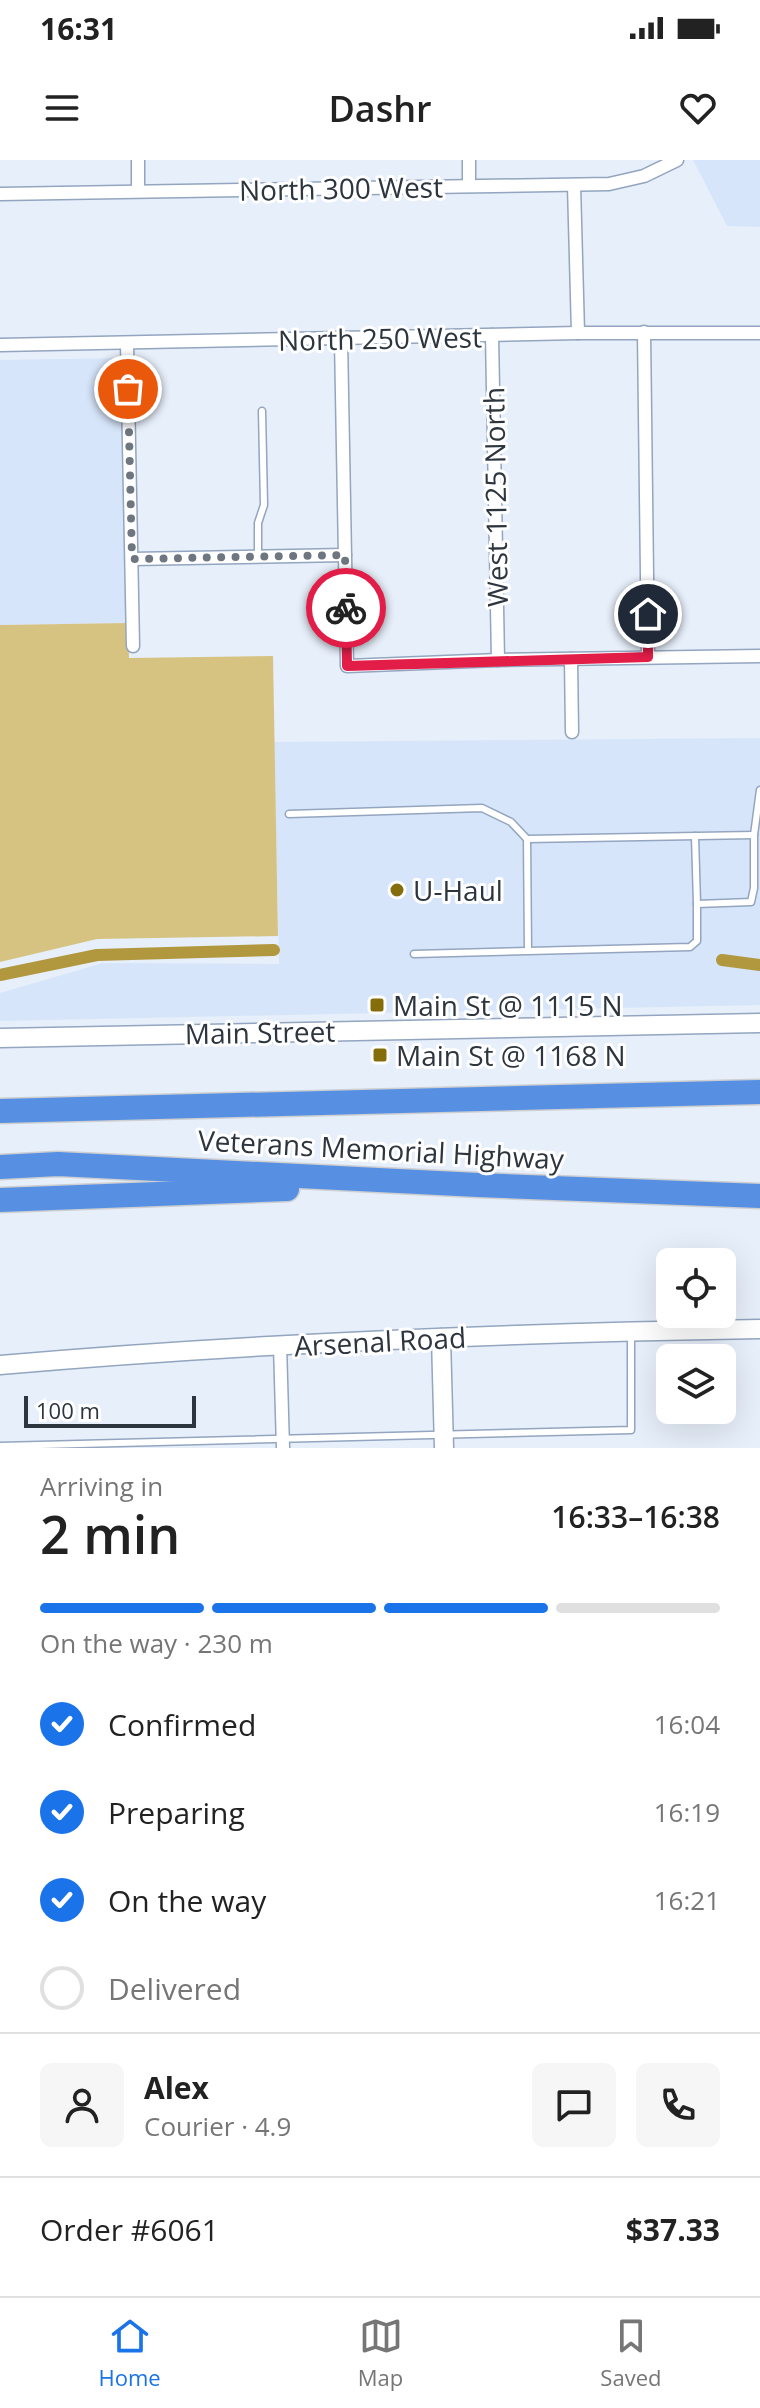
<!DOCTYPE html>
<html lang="en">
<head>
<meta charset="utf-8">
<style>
	body { margin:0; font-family:"Open Sans",sans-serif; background:#f6f6f6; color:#222; height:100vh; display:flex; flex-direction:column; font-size:30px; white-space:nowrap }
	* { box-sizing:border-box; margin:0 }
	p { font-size:26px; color:#767676 }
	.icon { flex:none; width:44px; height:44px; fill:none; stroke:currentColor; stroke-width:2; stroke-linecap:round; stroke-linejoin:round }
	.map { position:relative; height:1288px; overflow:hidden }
	.drawer { display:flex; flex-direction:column; background:#fff; flex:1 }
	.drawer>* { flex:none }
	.fabs { position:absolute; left:656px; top:1088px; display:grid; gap:16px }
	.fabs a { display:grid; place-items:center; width:80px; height:80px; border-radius:12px; background:#fff; box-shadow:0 8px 32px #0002; font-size:40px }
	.scale { position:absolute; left:24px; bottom:20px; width:172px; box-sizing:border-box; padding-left:8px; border:4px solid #2d353f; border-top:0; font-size:22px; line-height:28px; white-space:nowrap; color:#2d353f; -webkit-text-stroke:6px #fff; paint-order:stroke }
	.pin { position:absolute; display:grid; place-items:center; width:68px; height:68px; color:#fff; margin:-34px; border:4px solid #fff; border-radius:50%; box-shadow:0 2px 8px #0007 }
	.courier { position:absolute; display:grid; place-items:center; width:80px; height:80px; margin:-40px; border:6px solid #e11d48; border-radius:50%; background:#fff; color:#222; box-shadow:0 2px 10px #0007 }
	.overview em { font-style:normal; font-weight:600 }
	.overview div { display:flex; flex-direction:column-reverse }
	.overview { display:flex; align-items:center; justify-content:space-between; height:136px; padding:0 40px }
	h1 { font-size:52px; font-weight:600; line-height:60px }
	.bar { display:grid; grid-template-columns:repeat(4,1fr); gap:12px 8px; align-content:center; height:96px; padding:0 40px }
	.bar i { height:10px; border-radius:6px; background:#e0e0e0 }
	.bar .selected { background:#1a73e8 }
	.bar p { grid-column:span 4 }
	.line { display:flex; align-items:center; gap:20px; padding:0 40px; border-top:2px solid #e0e0e0 }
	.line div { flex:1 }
	.round { display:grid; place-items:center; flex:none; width:84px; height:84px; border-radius:12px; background:#f6f6f6 }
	ol { padding:0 40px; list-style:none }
	li { display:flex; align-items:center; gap:24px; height:88px }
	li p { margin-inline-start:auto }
	li .icon { padding:8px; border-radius:50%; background:#1a73e8; color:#fff; stroke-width:4 }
	li:last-child { color:#767676 }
	li i { width:44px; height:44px; border:4px solid #e0e0e0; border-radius:50% }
	.status { display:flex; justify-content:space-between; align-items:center; height:56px; padding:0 40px; background:#fff; direction:ltr }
	.status svg { height:22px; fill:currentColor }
	header { display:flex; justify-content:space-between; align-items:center; height:104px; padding:0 40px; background:#fff; font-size:36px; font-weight:600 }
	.menu { display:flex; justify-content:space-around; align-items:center; height:112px; border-top:2px solid #e0e0e0; background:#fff; font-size:22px; color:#767676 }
	.menu a { display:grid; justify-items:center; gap:4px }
	.menu .selected { color:#1a73e8 }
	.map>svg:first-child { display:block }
	.built { fill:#d7e5fa }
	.park { fill:#d6c382 }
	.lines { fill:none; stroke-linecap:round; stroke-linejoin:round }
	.canal { stroke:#b1983f; stroke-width:12 }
	.lane-casing { stroke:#93a5bf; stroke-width:9 }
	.street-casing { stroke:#93a5bf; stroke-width:15 }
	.secondary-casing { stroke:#93a5bf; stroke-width:21 }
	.highway-casing { stroke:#cdcfd1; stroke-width:27 }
	.lane { stroke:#fff; stroke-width:6 }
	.street { stroke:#fff; stroke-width:12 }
	.secondary { stroke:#fff; stroke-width:18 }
	.highway { stroke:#5790e3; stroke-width:24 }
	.done { stroke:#6e7680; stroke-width:8; stroke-dasharray:0 14.4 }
	.route { stroke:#e11d48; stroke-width:10 }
	.poi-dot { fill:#856d0b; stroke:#fff; stroke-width:3 }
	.labels { text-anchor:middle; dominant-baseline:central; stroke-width:6; stroke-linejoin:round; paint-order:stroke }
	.street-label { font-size:28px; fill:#2d353f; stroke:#fff }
	.poi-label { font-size:28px; fill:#2d353f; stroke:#fff; text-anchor:start }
</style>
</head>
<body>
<div class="status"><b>16:31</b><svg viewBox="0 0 49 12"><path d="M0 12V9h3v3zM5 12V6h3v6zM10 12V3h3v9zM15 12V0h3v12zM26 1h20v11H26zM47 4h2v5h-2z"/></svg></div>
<header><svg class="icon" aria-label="menu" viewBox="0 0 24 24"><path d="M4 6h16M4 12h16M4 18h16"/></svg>Dashr<svg class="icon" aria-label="heart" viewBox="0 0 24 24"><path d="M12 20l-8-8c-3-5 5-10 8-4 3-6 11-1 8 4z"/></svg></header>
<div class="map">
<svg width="760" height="1288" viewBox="0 0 760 1288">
	<rect width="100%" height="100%" fill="#e7effa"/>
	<g class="built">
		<polygon points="693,0 760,0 760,67 727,66"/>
		<polygon points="122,198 128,463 0,465 0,200"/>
		<polygon points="760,578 760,845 0,861 0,833 103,803 279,804 274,582"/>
	</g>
	<polygon class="park" points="128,463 129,498 273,496 278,776 97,779 0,802 0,465"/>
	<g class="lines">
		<g class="canal">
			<polyline points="722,800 760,805"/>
			<polyline points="0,815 97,795 274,790"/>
		</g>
		<defs>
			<g id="lane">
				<polyline points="258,396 258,363 264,345 262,251"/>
				<polyline points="289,654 482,648 511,662 527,679 528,790"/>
				<polyline points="695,676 697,744"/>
				<polyline points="527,679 754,675"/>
				<polyline points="414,794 690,787 697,781 697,744 751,742 754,728 754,675 760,630"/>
				<polyline points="0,1286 631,1270 631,1175"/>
			</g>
			<g id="street">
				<polyline points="138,0 138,30"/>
				<polyline points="574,25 578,173"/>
				<polyline points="469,26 469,0"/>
				<polyline points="0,34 609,24 644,16 677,0"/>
				<polyline points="644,172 648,497"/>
				<polyline points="492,175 498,500"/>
				<polyline points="341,179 347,506 498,500 760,496"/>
				<polyline points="127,183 133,486"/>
				<polyline points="0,185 578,173 760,173"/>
				<polyline points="132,399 345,395"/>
				<polyline points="571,499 572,572"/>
				<polyline points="280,1185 283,1288"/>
			</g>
			<g id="secondary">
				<polyline points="0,878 760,863"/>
				<polyline points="441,1178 444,1288"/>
				<path d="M0,1205C253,1183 506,1173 760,1169"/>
			</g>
			<g id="highway">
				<polyline points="0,951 760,932"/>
				<polyline points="0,1007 58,1004 478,1025 760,1036"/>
				<polyline points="0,1040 287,1029"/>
			</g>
		</defs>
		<use href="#lane" class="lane-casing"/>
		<use href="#street" class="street-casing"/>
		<use href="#secondary" class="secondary-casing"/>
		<use href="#highway" class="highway-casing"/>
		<use href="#lane" class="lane"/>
		<use href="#street" class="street"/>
		<use href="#secondary" class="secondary"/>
		<use href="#highway" class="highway"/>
	</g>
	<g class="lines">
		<polyline class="done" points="128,229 132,399 345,395 346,448"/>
		<polyline class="route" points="346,448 347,506 648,497 648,454"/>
	</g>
	<g class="poi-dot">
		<circle cx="397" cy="730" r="8"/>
		<rect x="369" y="837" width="16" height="16" rx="4"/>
		<rect x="372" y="887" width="16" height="16" rx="4"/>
	</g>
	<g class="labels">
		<g class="street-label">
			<text transform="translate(341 28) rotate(-1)">North 300 West</text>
			<text transform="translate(380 178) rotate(-1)">North 250 West</text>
			<text transform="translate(495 337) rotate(-91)">West 1125 North</text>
			<text transform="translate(260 872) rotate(-1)">Main Street</text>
			<text transform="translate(381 989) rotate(3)">Veterans Memorial Highway</text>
			<text transform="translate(380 1181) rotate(-3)">Arsenal Road</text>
		</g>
		<g class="poi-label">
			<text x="413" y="730">U-Haul</text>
			<text x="393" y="845">Main St @ 1115 N</text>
			<text x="396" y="895">Main St @ 1168 N</text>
		</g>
	</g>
</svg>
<div class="fabs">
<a><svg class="icon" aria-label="locate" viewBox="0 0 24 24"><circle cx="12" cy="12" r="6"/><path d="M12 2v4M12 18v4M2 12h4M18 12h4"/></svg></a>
<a><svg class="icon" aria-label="layers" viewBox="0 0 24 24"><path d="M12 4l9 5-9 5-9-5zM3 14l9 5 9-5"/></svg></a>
</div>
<div class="scale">100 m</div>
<div class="pin" style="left:128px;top:229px;background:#ea580c"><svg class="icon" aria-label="bag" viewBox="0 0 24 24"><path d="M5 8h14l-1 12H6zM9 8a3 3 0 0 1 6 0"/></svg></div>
<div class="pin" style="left:648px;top:454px;background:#1f2937"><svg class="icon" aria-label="home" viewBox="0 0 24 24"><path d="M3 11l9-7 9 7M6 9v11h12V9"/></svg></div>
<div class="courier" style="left:346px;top:448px"><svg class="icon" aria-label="bike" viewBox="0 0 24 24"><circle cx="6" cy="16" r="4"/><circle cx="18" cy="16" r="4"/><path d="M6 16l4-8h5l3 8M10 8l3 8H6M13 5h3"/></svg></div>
</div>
<section class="drawer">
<div class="overview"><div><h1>2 min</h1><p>Arriving in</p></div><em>16:33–16:38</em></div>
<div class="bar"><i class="selected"></i><i class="selected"></i><i class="selected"></i><i></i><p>On the way · 230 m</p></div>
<ol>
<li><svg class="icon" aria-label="check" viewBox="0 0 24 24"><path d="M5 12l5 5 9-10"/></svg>Confirmed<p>16:04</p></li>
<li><svg class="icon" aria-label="check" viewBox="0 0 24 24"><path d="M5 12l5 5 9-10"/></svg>Preparing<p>16:19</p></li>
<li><svg class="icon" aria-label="check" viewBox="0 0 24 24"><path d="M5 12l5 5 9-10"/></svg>On the way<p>16:21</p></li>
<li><i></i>Delivered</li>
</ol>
<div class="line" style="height:144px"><a class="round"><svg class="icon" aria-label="person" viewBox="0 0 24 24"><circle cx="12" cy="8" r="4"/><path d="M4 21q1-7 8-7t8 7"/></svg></a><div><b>Alex</b><p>Courier · 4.9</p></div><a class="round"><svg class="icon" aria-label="chat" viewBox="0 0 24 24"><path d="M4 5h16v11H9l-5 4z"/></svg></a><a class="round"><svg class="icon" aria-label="phone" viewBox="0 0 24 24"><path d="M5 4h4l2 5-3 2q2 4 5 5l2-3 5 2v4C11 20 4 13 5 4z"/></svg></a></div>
<div class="line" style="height:104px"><div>Order #6061</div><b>$37.33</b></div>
</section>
<nav class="menu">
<a class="selected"><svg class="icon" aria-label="home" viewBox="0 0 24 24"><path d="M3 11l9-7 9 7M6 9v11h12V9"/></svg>Home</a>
<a><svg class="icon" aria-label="map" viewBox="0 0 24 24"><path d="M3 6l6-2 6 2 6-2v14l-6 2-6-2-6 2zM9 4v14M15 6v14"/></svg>Map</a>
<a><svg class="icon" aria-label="saved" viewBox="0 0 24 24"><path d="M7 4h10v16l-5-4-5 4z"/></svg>Saved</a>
</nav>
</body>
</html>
